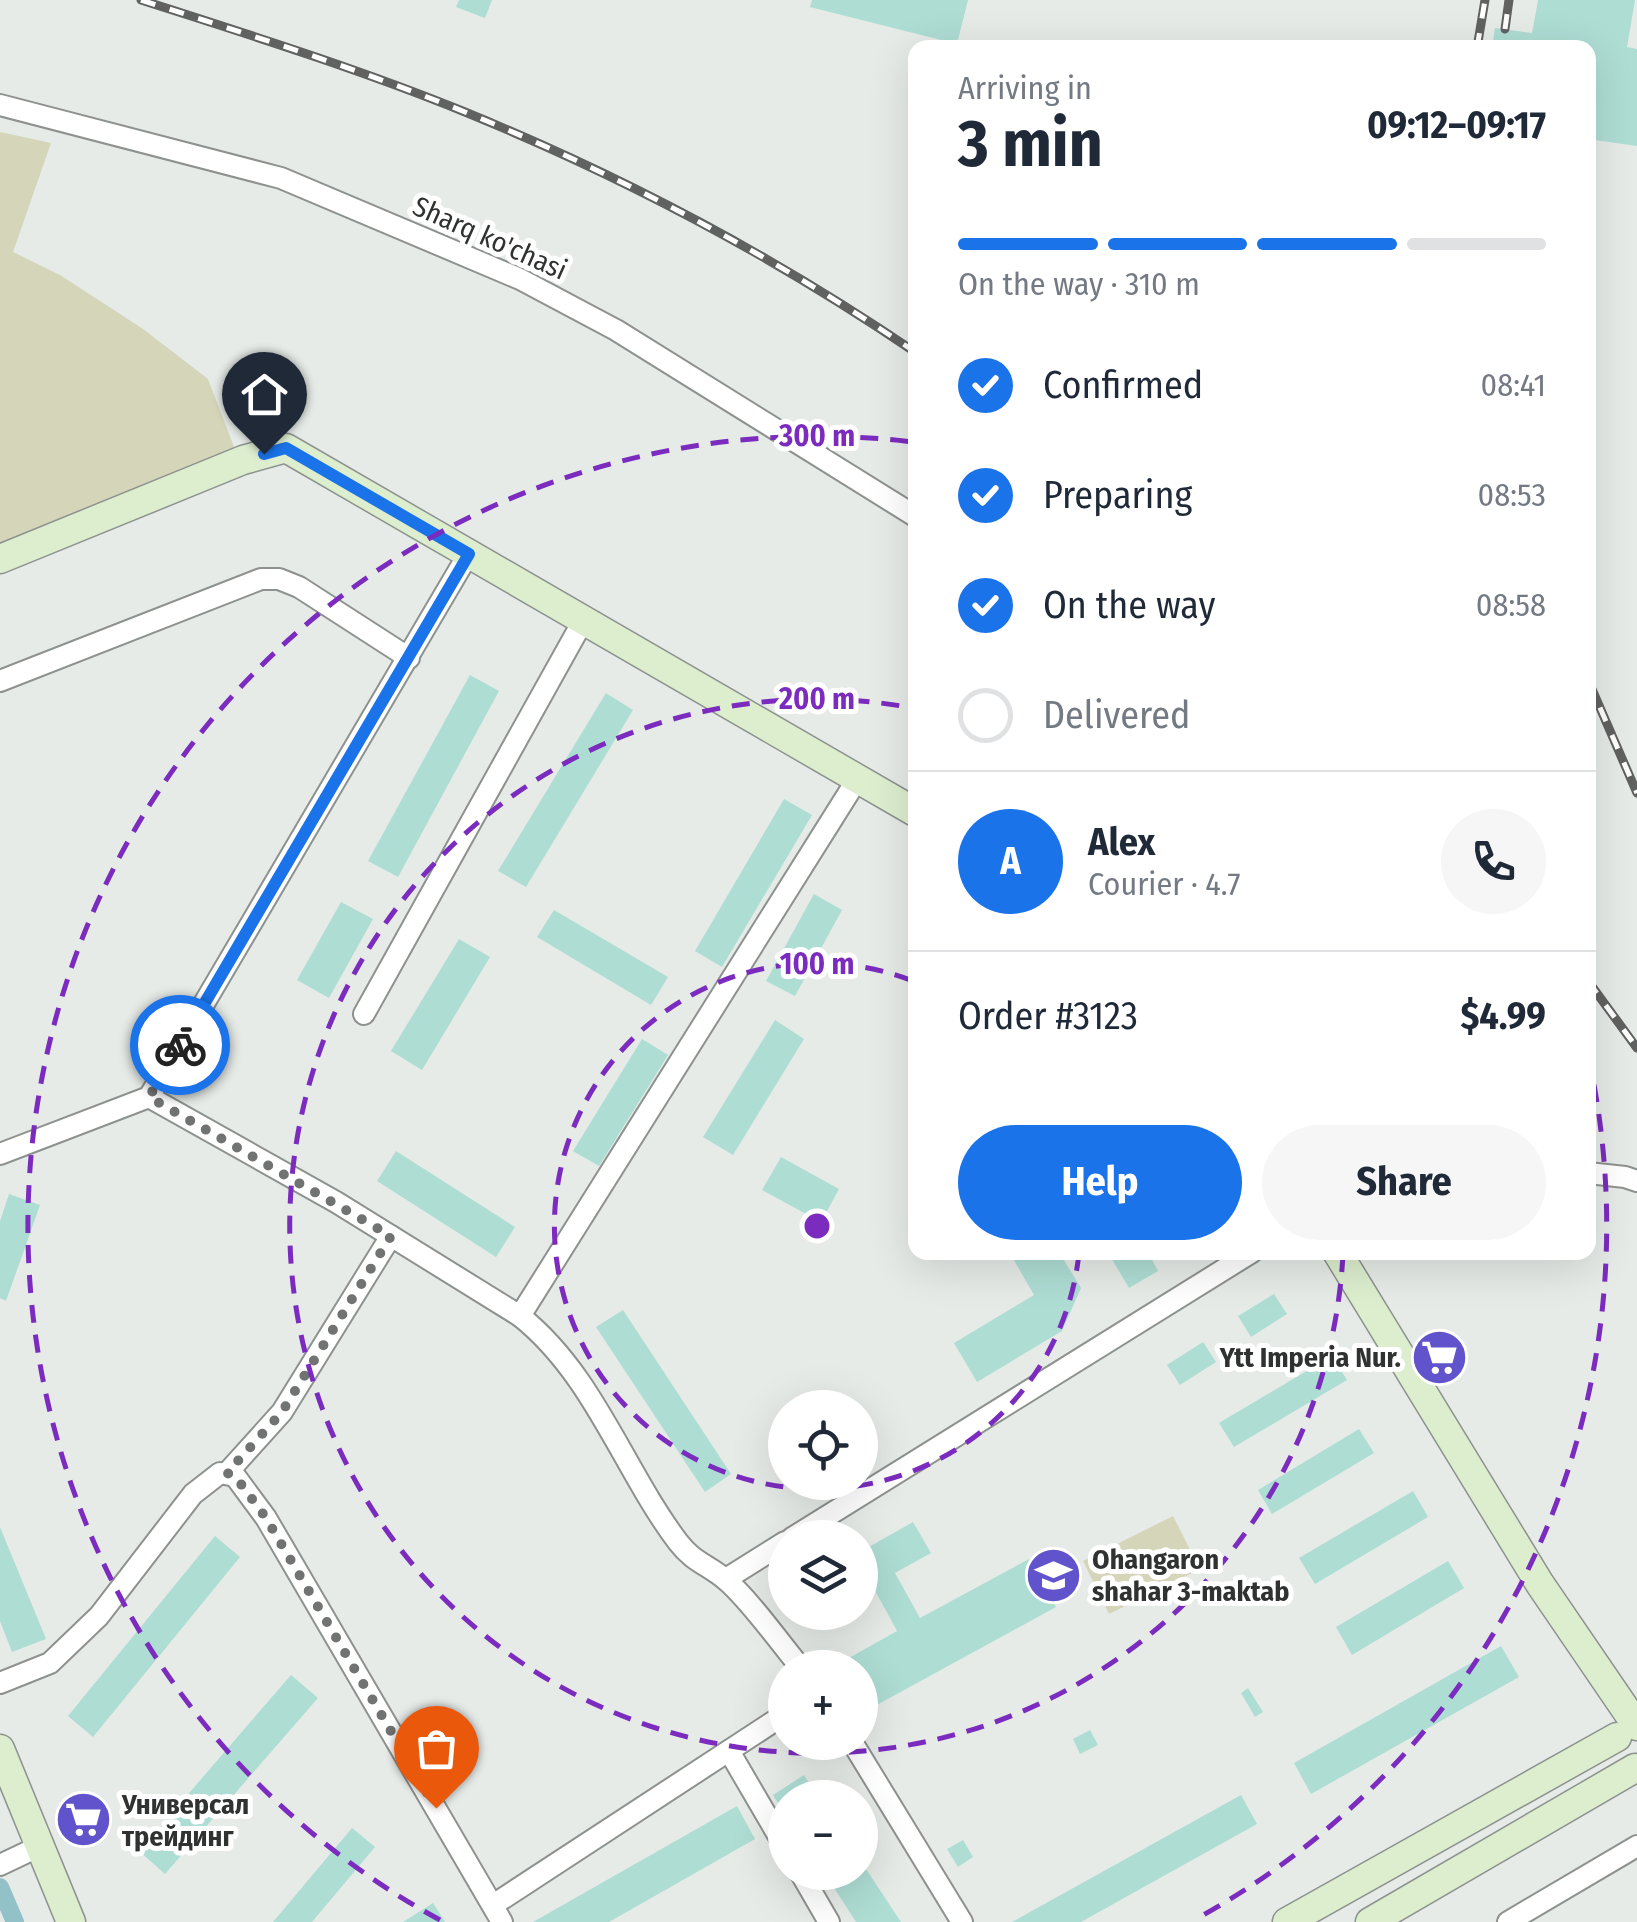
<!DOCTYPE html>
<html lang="en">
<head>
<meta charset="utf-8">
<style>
	body { margin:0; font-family:"Fira Sans Condensed",sans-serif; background:#f6f6f7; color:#1f2937; height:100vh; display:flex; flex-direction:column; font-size:38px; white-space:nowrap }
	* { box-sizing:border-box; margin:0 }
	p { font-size:32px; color:#747a83 }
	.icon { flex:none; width:55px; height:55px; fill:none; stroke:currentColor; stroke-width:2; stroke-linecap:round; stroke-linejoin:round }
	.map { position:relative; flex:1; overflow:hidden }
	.side { position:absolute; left:908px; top:40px; width:688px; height:1220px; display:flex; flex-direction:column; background:#fff; border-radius:20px; box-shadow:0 10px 40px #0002 }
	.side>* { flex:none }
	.fabs { position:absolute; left:768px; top:1390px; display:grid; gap:20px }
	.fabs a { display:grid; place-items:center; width:110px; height:110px; border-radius:50%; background:#fff; box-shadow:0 10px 40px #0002; font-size:50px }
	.pin { position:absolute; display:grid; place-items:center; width:85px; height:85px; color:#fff; margin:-102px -42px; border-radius:50% 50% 50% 0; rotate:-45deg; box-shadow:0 0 10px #0007 }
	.pin .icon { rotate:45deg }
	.courier { position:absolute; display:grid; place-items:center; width:100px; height:100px; margin:-50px; border:8px solid #1a73e8; border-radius:50%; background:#fff; color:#222; box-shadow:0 2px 12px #0007 }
	.head em { font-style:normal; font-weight:700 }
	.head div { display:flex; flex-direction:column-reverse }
	.head { display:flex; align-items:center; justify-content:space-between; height:170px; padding:0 50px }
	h1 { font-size:65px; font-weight:700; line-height:75px }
	.bar { display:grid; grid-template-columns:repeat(4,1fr); gap:15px 10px; align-content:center; height:120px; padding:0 50px }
	.bar i { height:12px; border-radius:8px; background:#e0e1e3 }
	.bar .active { background:#1a73e8 }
	.bar p { grid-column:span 4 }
	.line { display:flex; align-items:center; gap:25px; padding:0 50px; border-top:2px solid #e0e1e3 }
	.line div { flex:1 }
	.round { display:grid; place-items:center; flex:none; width:105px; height:105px; border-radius:52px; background:#f6f6f7 }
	ol { padding:0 50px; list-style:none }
	li { display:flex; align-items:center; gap:30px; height:110px }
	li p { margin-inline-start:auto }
	li .icon { padding:10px; border-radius:50%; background:#1a73e8; color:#fff; stroke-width:4 }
	li:last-child { color:#747a83 }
	li i { width:55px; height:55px; border:5px solid #e0e1e3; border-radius:50% }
	.primary-button { display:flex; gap:20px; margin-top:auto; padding:20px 50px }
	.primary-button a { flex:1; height:115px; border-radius:60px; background:#1a73e8; color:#fff; font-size:40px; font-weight:700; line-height:115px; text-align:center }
	.primary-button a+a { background:#f6f6f7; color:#1f2937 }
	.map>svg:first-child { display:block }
	.green { fill:#d5d5b9 }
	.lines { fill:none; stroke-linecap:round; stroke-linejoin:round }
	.canal { stroke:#93c1c8; stroke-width:18 }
	.building { fill:#aeddd4 }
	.minor-casing { stroke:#8d928f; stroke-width:24 }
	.secondary-casing { stroke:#8d928f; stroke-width:31 }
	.minor { stroke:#fff; stroke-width:20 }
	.secondary { stroke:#ddeecf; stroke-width:28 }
	.rail-casing { stroke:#5f6261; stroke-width:9 }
	.rail { stroke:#fff; stroke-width:5; stroke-dasharray:15; stroke-linecap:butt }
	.done { stroke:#707371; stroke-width:10; stroke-dasharray:0 18 }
	.route { stroke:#1a73e8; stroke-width:12 }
	.ring { fill:none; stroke:#7b2cbf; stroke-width:5; stroke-dasharray:18 12 }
	.labels { text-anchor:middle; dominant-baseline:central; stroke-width:10; stroke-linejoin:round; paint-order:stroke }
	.street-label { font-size:28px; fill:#303231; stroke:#fff }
	.poi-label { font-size:28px; font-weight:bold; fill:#303231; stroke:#fff; text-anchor:start }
	.centre { fill:#7b2cbf; stroke:#fff; stroke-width:5 }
	.ring-label { font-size:30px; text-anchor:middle; font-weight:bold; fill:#7b2cbf; stroke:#fff; stroke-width:10; stroke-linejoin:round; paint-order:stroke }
</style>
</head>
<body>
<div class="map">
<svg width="1637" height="1922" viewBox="0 0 1637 1922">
	<rect width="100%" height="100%" fill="#e6ebe8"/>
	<g class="green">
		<polygon points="0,132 51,143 13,252 60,275 143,329 208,379 236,452 0,549"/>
		<polygon points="1173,1516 1200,1569 1109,1614 1083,1561"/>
	</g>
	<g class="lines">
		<polyline class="canal" points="0,1887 15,1922"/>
	</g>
	<g class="building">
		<polygon points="459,0 492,0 485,18 456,7"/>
		<polygon points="812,0 968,0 957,44 810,7"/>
		<polygon points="1538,0 1635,0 1627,47 1637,49 1637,146 1588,139 1588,48 1492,48 1495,28 1532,33"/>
		<polygon points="470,675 499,691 398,877 368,861"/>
		<polygon points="606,693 633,710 526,887 498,871"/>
		<polygon points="784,799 812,815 722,967 695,951"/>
		<polygon points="814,894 842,910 795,996 766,981"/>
		<polygon points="341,902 373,919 329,998 297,980"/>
		<polygon points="554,910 668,977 651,1005 537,937"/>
		<polygon points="459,939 490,957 422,1070 391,1051"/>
		<polygon points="775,1020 804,1039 733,1155 703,1137"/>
		<polygon points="642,1039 668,1055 599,1166 573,1151"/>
		<polygon points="396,1151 515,1227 496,1257 377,1181"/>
		<polygon points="781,1157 839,1189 821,1222 762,1190"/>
		<polygon points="9,1194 40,1205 6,1301 0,1298 0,1221"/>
		<polygon points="1015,1252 1059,1252 1081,1288 1062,1331 977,1382 954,1343 1034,1295 1011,1255"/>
		<polygon points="1116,1252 1148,1252 1158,1271 1129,1288 1110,1256"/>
		<polygon points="1274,1294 1287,1314 1251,1337 1238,1316"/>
		<polygon points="623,1310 731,1474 705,1492 596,1327"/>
		<polygon points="1203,1342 1216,1362 1180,1385 1167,1365"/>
		<polygon points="1332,1356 1347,1380 1234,1447 1219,1423"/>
		<polygon points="1359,1429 1374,1453 1272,1514 1258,1490"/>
		<polygon points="1413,1491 1428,1517 1315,1584 1299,1558"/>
		<polygon points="913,1522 931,1553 895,1573 920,1618 1029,1559 1056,1607 875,1706 860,1678 860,1668 854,1668 849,1658 897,1631 872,1585 860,1592 860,1552"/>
		<polygon points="0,1527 46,1639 12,1652 0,1621"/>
		<polygon points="215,1536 240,1557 93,1737 68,1716"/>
		<polygon points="1448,1561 1464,1588 1352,1655 1336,1627"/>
		<polygon points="1501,1646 1519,1677 1311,1794 1294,1763"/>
		<polygon points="291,1675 318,1698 165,1874 139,1851"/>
		<polygon points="1248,1688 1263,1712 1255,1717 1241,1693"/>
		<polygon points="1090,1730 1098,1745 1080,1754 1073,1739"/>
		<polygon points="804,1775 819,1798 785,1798 785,1814 773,1795"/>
		<polygon points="1241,1795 1257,1824 1081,1922 1012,1922"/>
		<polygon points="737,1806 755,1839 609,1922 533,1922"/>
		<polygon points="352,1828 375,1847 312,1922 273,1922"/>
		<polygon points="963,1840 973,1857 958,1867 947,1849"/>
		<polygon points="860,1860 901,1922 856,1922 824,1872 860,1872"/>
		<polygon points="433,1903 445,1922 403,1922"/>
	</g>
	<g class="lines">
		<defs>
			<g id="minor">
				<polyline points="0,105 281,178 520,279 616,330 915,516"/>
				<polyline points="0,681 261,579 279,579 299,587 409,658"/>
				<polyline points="364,1014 583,621"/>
				<path d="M149,1097L336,1202L520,1316C594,1375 623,1469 678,1542C694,1563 709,1565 726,1580C749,1599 780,1643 801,1668"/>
				<polyline points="0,1154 149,1097 469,553"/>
				<polyline points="1588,1173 1625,1177 1637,1181"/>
				<polyline points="520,1316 858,778"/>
				<polyline points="227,1473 282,1412 391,1236"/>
				<polyline points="792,1538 1252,1252"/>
				<polyline points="726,1579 785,1542"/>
				<polyline points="0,1683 50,1663 99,1616 193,1494 220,1473 235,1476 266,1518 502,1922"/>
				<polyline points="852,1742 962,1922"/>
				<polyline points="729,1751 785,1847"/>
				<polyline points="0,1865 40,1846"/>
				<polyline points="800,1872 829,1922"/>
				<polyline points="493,1905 785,1714"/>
				<polyline points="1508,1922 1637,1846"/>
			</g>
			<g id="secondary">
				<polyline points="0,559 243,460 286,448 915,812"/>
				<polyline points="1337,1252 1540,1584 1637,1726"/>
				<polyline points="0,1749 71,1922"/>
				<polyline points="1287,1922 1617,1737"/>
				<polyline points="1370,1922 1635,1768"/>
			</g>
		</defs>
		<use href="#minor" class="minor-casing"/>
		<use href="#secondary" class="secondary-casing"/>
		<use href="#minor" class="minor"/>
		<use href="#secondary" class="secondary"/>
		<defs>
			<g id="rail">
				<path d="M141,0C250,35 359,69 465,112C622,176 775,257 915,352"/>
				<polyline points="1505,29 1509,0"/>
				<polyline points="1477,48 1485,0"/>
				<polyline points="1588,680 1637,793"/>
				<polyline points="1588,981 1637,1048"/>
			</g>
		</defs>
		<use href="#rail" class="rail-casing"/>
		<use href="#rail" class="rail"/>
	</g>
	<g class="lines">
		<polyline class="done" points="180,1045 149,1097 391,1236 282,1412 227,1473 235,1476 266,1518 436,1808"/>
		<polyline class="route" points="180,1045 469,554 286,448 264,454"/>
	</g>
	<g class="ring">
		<path d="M1079 1253A263 263 0 1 1 913 981"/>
		<path d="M1343 1254A527 527 0 1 1 913 708"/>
		<path d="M440 1920A790 790 0 0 1 913 442M1588 1055A790 790 0 0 1 1194 1920"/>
	</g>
	<defs>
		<symbol id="supermarket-disc" viewBox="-11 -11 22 22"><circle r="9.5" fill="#6153cc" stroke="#fff"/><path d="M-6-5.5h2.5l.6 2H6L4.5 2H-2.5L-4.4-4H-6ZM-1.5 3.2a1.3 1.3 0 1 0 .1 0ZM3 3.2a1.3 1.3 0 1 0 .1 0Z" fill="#fff"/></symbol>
		<symbol id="school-disc" viewBox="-11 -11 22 22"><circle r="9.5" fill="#6153cc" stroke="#fff"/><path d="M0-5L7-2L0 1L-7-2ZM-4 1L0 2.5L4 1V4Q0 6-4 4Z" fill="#fff"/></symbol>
	</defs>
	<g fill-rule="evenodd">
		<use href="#supermarket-disc" x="1408" y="1326" width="63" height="63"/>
		<use href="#school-disc" x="1022" y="1544" width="63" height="63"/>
		<use href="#supermarket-disc" x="52" y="1788" width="63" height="63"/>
	</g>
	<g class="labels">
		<g class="street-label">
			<text transform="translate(490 238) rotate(24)">Sharq ko'chasi</text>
		</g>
		<g class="poi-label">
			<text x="1401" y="1357" text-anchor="end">Ytt Imperia Nur.</text>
			<text x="1092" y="1559">Ohangaron<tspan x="1092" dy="32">shahar 3-maktab</tspan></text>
			<text x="122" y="1804">Универсал<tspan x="122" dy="32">трейдинг</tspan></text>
		</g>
	</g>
	<circle cx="817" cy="1226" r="15" class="centre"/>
	<g class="ring-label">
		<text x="817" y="446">300 m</text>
		<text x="817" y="709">200 m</text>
		<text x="817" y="974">100 m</text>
	</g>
</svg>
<div class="fabs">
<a><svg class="icon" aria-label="locate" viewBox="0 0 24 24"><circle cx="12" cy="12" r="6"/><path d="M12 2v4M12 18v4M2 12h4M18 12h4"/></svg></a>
<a><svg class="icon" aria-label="layers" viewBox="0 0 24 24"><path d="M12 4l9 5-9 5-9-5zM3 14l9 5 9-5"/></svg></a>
<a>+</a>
<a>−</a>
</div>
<div class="pin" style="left:436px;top:1808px;background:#ea580c"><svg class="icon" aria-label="bag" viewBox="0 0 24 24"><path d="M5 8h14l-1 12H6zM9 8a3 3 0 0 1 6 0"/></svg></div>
<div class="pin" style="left:264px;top:454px;background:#1f2937"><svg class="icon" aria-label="home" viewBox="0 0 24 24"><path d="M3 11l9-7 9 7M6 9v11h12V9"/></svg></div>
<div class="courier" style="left:180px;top:1045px"><svg class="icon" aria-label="bike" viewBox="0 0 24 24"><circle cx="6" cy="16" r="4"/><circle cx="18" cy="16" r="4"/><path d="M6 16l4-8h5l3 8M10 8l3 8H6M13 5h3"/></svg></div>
<section class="side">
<div class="head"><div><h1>3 min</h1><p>Arriving in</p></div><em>09:12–09:17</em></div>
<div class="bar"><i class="active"></i><i class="active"></i><i class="active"></i><i></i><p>On the way · 310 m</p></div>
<ol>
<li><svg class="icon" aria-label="check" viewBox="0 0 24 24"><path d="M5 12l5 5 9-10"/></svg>Confirmed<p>08:41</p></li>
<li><svg class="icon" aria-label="check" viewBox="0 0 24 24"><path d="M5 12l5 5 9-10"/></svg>Preparing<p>08:53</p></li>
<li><svg class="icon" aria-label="check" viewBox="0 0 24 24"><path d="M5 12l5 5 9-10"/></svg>On the way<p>08:58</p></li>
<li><i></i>Delivered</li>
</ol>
<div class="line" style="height:180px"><b class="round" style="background:#1a73e8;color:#fff">A</b><div><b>Alex</b><p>Courier · 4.7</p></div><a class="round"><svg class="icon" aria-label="phone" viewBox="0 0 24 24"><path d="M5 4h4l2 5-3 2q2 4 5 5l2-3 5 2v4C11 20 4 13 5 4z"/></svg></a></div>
<div class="line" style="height:130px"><div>Order #3123</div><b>$4.99</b></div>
<div class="primary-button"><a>Help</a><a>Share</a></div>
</section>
</div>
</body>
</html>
